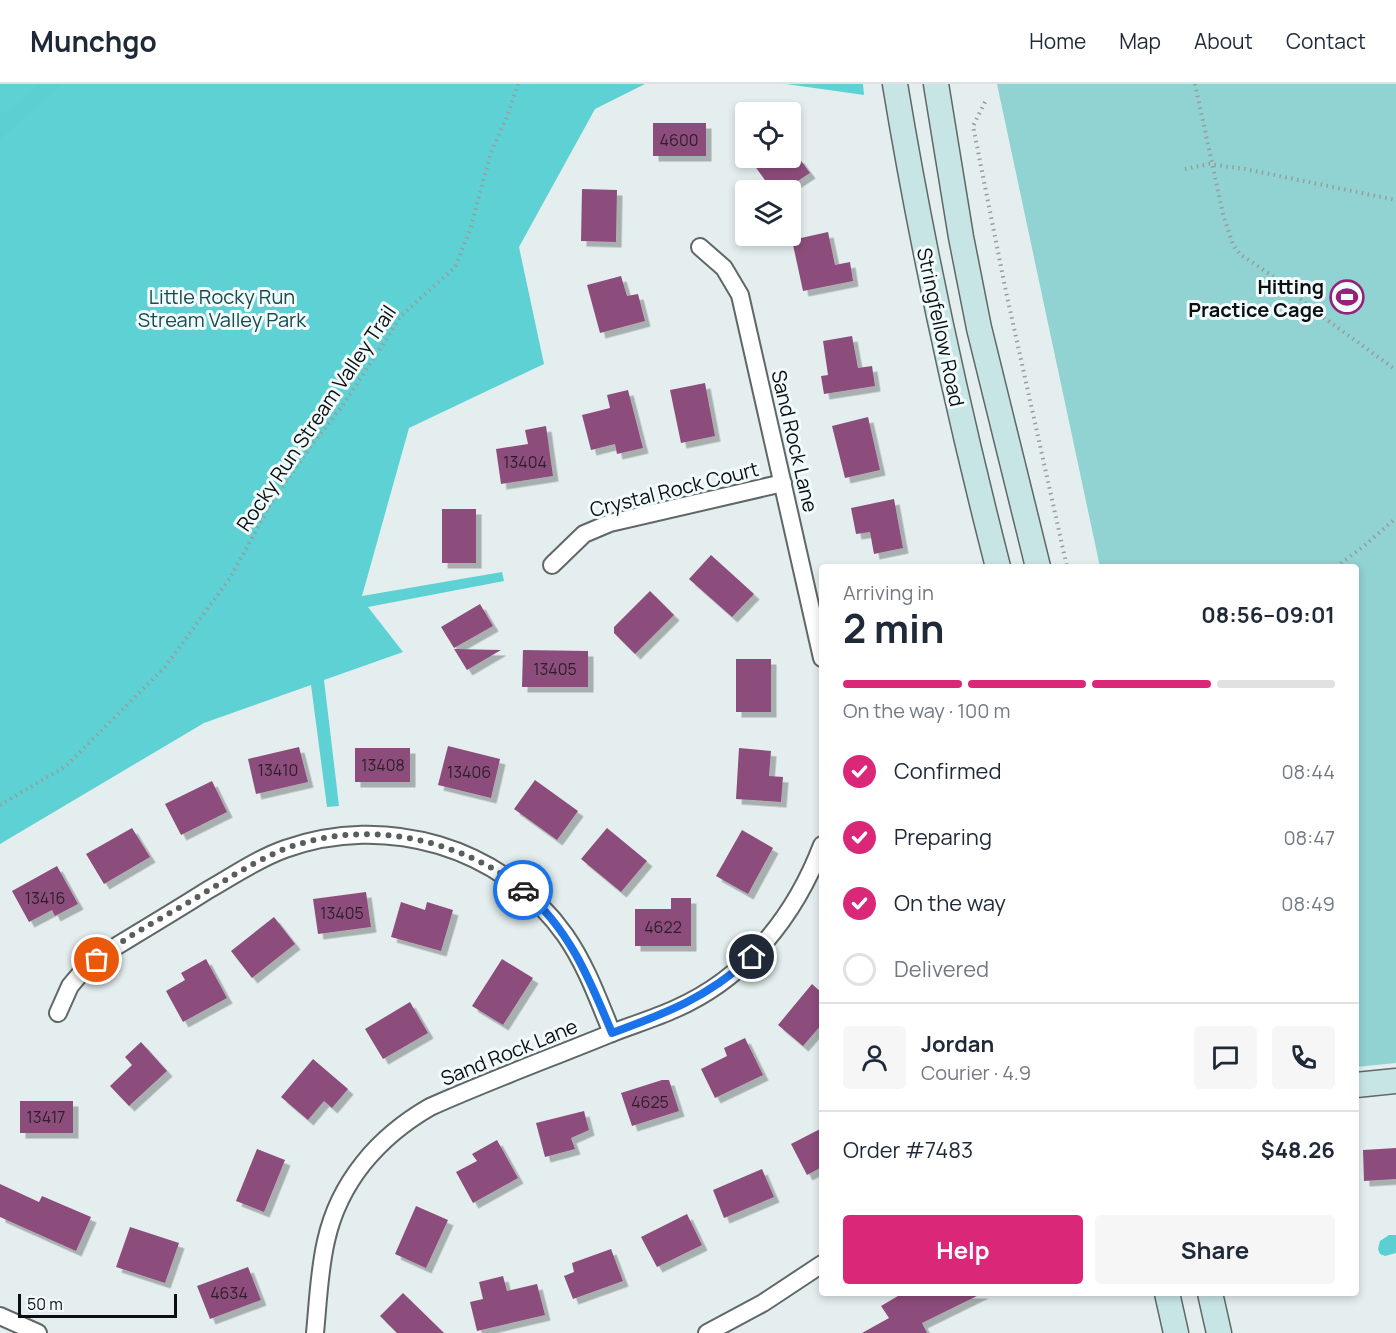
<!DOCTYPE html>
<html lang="en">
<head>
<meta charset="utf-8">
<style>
	body { margin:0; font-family:Manrope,sans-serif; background:#f6f6f7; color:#1f2937; height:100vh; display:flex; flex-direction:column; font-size:22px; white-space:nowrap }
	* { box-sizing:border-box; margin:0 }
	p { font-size:20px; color:#747a83 }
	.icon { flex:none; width:33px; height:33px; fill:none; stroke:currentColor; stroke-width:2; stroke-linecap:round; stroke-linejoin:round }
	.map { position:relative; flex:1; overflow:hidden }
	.drawer { position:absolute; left:819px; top:480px; width:540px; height:732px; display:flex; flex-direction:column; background:#fff; border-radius:6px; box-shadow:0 3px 9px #0003 }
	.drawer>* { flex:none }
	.fabs { position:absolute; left:735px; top:18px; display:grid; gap:12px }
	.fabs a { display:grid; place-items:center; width:66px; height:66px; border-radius:6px; background:#fff; box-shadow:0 3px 9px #0003; font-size:30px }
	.scale { position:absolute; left:18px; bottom:15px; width:159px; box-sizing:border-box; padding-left:6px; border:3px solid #0c0f0f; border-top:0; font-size:16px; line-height:21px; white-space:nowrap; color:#0c0f0f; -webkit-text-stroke:4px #f1fbfb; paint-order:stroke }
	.pin { position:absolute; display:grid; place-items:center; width:51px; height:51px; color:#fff; margin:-26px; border:3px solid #fff; border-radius:50%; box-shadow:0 2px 6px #0007 }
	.courier { position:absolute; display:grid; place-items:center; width:60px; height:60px; margin:-30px; border:4px solid #1a73e8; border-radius:50%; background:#fff; color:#222; box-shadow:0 2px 8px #0007 }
	.overview em { font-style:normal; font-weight:700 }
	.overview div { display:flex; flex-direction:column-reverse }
	.overview { display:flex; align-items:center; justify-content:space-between; height:102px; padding:0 24px }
	h1 { font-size:39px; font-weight:700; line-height:45px }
	.bar { display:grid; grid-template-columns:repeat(4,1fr); gap:9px 6px; align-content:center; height:72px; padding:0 24px }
	.bar i { height:8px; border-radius:4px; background:#e0e1e3 }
	.bar .active { background:#db2777 }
	.bar p { grid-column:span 4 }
	.line { display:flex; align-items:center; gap:15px; padding:0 24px; border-top:2px solid #e0e1e3 }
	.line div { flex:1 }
	.round { display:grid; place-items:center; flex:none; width:63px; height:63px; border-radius:6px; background:#f6f6f7 }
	ol { padding:0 24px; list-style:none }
	li { display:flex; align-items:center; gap:18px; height:66px }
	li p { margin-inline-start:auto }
	li .icon { padding:6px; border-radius:50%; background:#db2777; color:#fff; stroke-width:4 }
	li:last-child { color:#747a83 }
	li i { width:33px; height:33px; border:3px solid #e0e1e3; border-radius:50% }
	.action { display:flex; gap:12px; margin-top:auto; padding:12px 24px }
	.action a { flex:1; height:69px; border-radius:6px; background:#db2777; color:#fff; font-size:24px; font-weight:700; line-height:69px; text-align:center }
	.action a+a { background:#f6f6f7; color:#1f2937 }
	header { display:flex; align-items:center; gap:36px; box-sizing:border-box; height:84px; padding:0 30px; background:#fff; border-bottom:2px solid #e0e1e3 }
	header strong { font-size:28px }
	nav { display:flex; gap:33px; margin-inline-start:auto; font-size:21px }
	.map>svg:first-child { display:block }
	.green { fill:#91d2d3 }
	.forest { fill:#5ed1d4 }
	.water { fill:#5ccfd2 }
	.building { fill:#8d4e7b; filter:url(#shadow) }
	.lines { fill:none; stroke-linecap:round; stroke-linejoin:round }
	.street-casing { stroke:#5f6767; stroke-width:20 }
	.secondary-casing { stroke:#5f6767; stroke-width:27 }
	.path { stroke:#969e9e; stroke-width:4; stroke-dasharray:1.5 4.5; stroke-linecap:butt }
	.street { stroke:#fff; stroke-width:16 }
	.secondary { stroke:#c8e5e6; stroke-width:24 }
	.done { stroke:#585d5d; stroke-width:6; stroke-dasharray:0 10.8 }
	.route { stroke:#1a73e8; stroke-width:8 }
	.labels { text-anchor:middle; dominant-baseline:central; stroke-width:6; stroke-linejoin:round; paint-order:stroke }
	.number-label { font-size:16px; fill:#2c1f2a }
	.poi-label { font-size:20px; font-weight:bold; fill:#0c0f0f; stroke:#f1fbfb; text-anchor:end }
	.park-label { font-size:20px; fill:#184b4d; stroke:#f1fbfb }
	.street-label { font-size:20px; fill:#0c0f0f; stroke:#f1fbfb }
</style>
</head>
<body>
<header>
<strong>Munchgo</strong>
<nav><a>Home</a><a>Map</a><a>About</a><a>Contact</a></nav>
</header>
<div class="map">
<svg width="1396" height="1249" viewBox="0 0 1396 1249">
	<defs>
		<filter id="shadow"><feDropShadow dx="5.5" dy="5.5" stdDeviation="0" flood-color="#0004"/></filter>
	</defs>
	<rect width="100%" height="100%" fill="#e4eeee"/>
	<polygon class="green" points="997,0 1396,0 1396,979 1356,983 1356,483 1100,483"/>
	<g class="forest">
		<polygon points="0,0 645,0 595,25 519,163 544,280 409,344 362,512 502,488 504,497 368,523 403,568 324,596 339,722 327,723 311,601 204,639 0,760"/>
		<polygon points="786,0 863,0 864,11"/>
	</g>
	<g class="water">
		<polygon points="37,0 63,0 0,55 0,31 25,14"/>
		<polygon points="1389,1151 1396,1151 1396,1169 1385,1172 1380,1170 1378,1165 1380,1157"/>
	</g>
	<g class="building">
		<rect x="653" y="39" width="53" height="33"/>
		<polygon points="749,74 799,74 810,89 784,106 772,106"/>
		<polygon points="582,105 617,106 616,158 581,157"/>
		<polygon points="828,148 835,181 850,178 853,197 803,207 792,156"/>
		<polygon points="621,192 627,212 638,210 645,237 600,249 587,201"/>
		<polygon points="852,252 858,284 872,282 875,302 824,310 821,292 828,291 823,257"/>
		<polygon points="705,299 715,352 681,359 670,306"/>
		<polygon points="628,306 643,364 617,370 615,360 591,366 582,331 610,324 607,311"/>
		<polygon points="868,333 880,386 845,394 832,342"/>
		<polygon points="546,342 553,392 501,400 496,365 528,360 525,346"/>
		<polygon points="894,415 903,464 874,470 870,448 856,450 851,424"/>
		<rect x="442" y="425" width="34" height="54"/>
		<polygon points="711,471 754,510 732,533 689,495"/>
		<polygon points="650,507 674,531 635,570 614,549 614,543"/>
		<polygon points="480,520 493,542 454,564 441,543"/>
		<polygon points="454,565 501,566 467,586"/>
		<polygon points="523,566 588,567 588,603 522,603"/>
		<rect x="736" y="575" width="35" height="53"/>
		<polygon points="448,662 500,675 491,714 438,701"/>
		<polygon points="299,663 308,698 256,710 248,675"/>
		<rect x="355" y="664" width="55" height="34"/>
		<polygon points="739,664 771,667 769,692 783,693 781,718 736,715"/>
		<polygon points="535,696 578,727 557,756 514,725"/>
		<polygon points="212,697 227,728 181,751 165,720"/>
		<polygon points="132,744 150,773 104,800 86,770"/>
		<polygon points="607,744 647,777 621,808 581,775"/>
		<polygon points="742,746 773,764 748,810 716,792"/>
		<polygon points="57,782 78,820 55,832 52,826 29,838 12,807"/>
		<polygon points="366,808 371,843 318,850 313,815"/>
		<polygon points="671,814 691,814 691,862 635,862 635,825 671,825"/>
		<polygon points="401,818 425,826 427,818 453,826 441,867 391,853"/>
		<polygon points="274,833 295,860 252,894 231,867"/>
		<polygon points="206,875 227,914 183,938 166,907 185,896 181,889"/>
		<polygon points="502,875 533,894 503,941 472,922"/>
		<polygon points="812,900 822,909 822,940 803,962 778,941"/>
		<polygon points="410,918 428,949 383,975 365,945"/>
		<polygon points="745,954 763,991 715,1014 701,985 727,972 724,964"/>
		<polygon points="141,958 167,987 129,1022 110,1002 132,981 125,973"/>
		<polygon points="313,975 348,1005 332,1024 324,1017 308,1036 281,1013"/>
		<polygon points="662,996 669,996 679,1027 632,1042 621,1009"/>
		<rect x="20" y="1017" width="53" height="32"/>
		<polygon points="584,1027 589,1046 571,1054 575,1065 545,1073 536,1039"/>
		<polygon points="822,1044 822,1083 807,1091 791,1060"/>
		<polygon points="497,1056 518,1094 473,1119 456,1088 477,1077 472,1070"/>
		<polygon points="1396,1064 1396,1095 1364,1097 1363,1066"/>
		<polygon points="257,1065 285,1076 264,1128 236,1117"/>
		<polygon points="762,1085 774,1113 724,1134 713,1106"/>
		<polygon points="0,1100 39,1118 42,1112 91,1133 76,1167 0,1133"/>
		<polygon points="416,1122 448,1136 426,1184 395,1170"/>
		<polygon points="687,1130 702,1161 657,1183 641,1153"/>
		<polygon points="130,1143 179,1159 165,1199 116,1183"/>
		<polygon points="611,1165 623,1197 573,1215 564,1192 574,1188 572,1179"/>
		<polygon points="248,1183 261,1216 210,1235 197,1202"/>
		<polygon points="503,1192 507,1207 537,1200 545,1231 477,1247 470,1218 483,1215 479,1198"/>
		<polygon points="403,1209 444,1249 397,1249 380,1232"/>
		<polygon points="903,1209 983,1209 922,1239 927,1249 862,1249 889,1234 881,1222"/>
	</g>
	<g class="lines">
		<defs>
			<g id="street">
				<polyline points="700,163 724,184 740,211 822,574"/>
				<polyline points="552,481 584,450 610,439 783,399"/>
				<path d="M58,929L70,902L86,883L107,868C141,847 175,827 208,806C233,792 257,775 285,765C385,729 502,762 565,851C586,881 598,915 612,949"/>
				<polyline points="0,1232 38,1249"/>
				<path d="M315,1249C318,1219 319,1187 326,1157C339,1098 378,1053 430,1023C488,997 548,975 607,951C629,942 653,935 675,925C746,894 795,832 822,761"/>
				<polyline points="707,1249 763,1219 822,1180"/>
			</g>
			<g id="secondary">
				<path d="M895,0C922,163 957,323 998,483"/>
				<polyline points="936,0 961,153 979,244 1038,483"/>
				<polyline points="1356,1001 1396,997"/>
				<polyline points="1167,1209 1176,1249"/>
				<polyline points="1210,1209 1219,1249"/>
			</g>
		</defs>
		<use href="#street" class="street-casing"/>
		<use href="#secondary" class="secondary-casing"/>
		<g class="path">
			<polyline points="1195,0 1223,130 1233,161 1240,170 1281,198 1312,225 1396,286"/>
			<polyline points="985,18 973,42 1006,208 1067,483"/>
			<polyline points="1185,85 1209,80 1245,85 1396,116"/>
			<polyline points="1336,483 1364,462 1396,434"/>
			<polyline points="0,721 66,682 165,583 230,494 270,421 311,362 343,321 402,231 455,183 470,146 491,68 507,33 518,0"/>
		</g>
		<use href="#street" class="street"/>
		<use href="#secondary" class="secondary"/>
	</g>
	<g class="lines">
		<path class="done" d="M97,876C126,852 161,835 194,815C223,798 251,779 282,766C350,739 426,748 490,783C502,789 512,798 523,806"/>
		<path class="route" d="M523,806C569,844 590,896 612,949C669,928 706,914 752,873"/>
	</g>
	<defs>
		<symbol id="stadium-ring" viewBox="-11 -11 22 22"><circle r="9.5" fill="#f1fbfb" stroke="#96207c" stroke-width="1.5"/><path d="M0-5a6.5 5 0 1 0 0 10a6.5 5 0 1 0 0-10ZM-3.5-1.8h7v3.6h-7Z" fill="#96207c"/></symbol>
	</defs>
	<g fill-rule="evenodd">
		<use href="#stadium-ring" x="1328" y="194" width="38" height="38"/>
	</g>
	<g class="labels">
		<g class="number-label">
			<text x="679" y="56">4600</text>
			<text x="525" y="378">13404</text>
			<text x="555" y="585">13405</text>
			<text x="383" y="681">13408</text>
			<text x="278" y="686">13410</text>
			<text x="469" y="688">13406</text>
			<text x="45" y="814">13416</text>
			<text x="342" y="829">13405</text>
			<text x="663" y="843">4622</text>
			<text x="650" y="1018">4625</text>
			<text x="46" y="1033">13417</text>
			<text x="229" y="1209">4634</text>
		</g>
		<g class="poi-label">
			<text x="1324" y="202">Hitting<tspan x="1324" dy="23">Practice Cage</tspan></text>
		</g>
		<g class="park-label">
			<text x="222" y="212">Little Rocky Run<tspan x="222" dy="23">Stream Valley Park</tspan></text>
		</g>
		<g class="street-label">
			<text transform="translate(941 243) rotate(78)">Stringfellow Road</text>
			<text transform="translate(316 334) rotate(-56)">Rocky Run Stream Valley Trail</text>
			<text transform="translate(795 357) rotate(77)">Sand Rock Lane</text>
			<text transform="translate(674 405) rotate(-14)">Crystal Rock Court</text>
			<text transform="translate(509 968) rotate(-22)">Sand Rock Lane</text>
		</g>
	</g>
</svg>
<div class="fabs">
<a><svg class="icon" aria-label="locate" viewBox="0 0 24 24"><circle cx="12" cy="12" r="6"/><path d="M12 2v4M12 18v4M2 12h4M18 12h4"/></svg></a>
<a><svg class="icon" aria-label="layers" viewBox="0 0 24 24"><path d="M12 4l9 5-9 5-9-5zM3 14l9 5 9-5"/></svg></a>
</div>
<div class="scale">50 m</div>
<div class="pin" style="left:97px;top:876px;background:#ea580c"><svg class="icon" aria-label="bag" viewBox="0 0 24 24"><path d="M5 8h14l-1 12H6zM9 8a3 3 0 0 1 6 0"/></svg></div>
<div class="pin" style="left:752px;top:873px;background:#1f2937"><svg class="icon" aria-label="home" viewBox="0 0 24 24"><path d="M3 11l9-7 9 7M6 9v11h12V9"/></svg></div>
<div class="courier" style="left:523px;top:806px"><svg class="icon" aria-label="car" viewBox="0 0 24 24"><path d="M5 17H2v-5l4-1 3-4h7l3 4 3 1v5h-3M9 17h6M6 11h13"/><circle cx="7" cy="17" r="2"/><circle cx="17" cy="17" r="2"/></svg></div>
<section class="drawer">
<div class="overview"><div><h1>2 min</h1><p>Arriving in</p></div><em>08:56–09:01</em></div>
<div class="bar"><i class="active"></i><i class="active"></i><i class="active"></i><i></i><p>On the way · 100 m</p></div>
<ol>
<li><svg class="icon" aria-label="check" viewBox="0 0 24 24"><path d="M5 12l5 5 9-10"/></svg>Confirmed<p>08:44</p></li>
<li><svg class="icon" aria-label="check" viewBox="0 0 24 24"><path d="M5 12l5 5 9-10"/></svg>Preparing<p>08:47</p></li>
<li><svg class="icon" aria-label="check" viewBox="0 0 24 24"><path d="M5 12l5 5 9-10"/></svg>On the way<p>08:49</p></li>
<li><i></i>Delivered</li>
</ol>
<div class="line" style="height:108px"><a class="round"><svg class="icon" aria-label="person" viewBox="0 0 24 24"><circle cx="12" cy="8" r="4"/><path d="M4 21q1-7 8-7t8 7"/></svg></a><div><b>Jordan</b><p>Courier · 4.9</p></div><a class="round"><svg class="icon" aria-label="chat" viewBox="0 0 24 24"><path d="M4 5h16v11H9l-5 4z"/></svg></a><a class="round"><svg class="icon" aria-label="phone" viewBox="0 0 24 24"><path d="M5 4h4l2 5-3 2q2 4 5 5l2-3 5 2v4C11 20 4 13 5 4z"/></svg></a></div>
<div class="line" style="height:78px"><div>Order #7483</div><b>$48.26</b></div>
<div class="action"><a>Help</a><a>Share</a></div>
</section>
</div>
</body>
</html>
